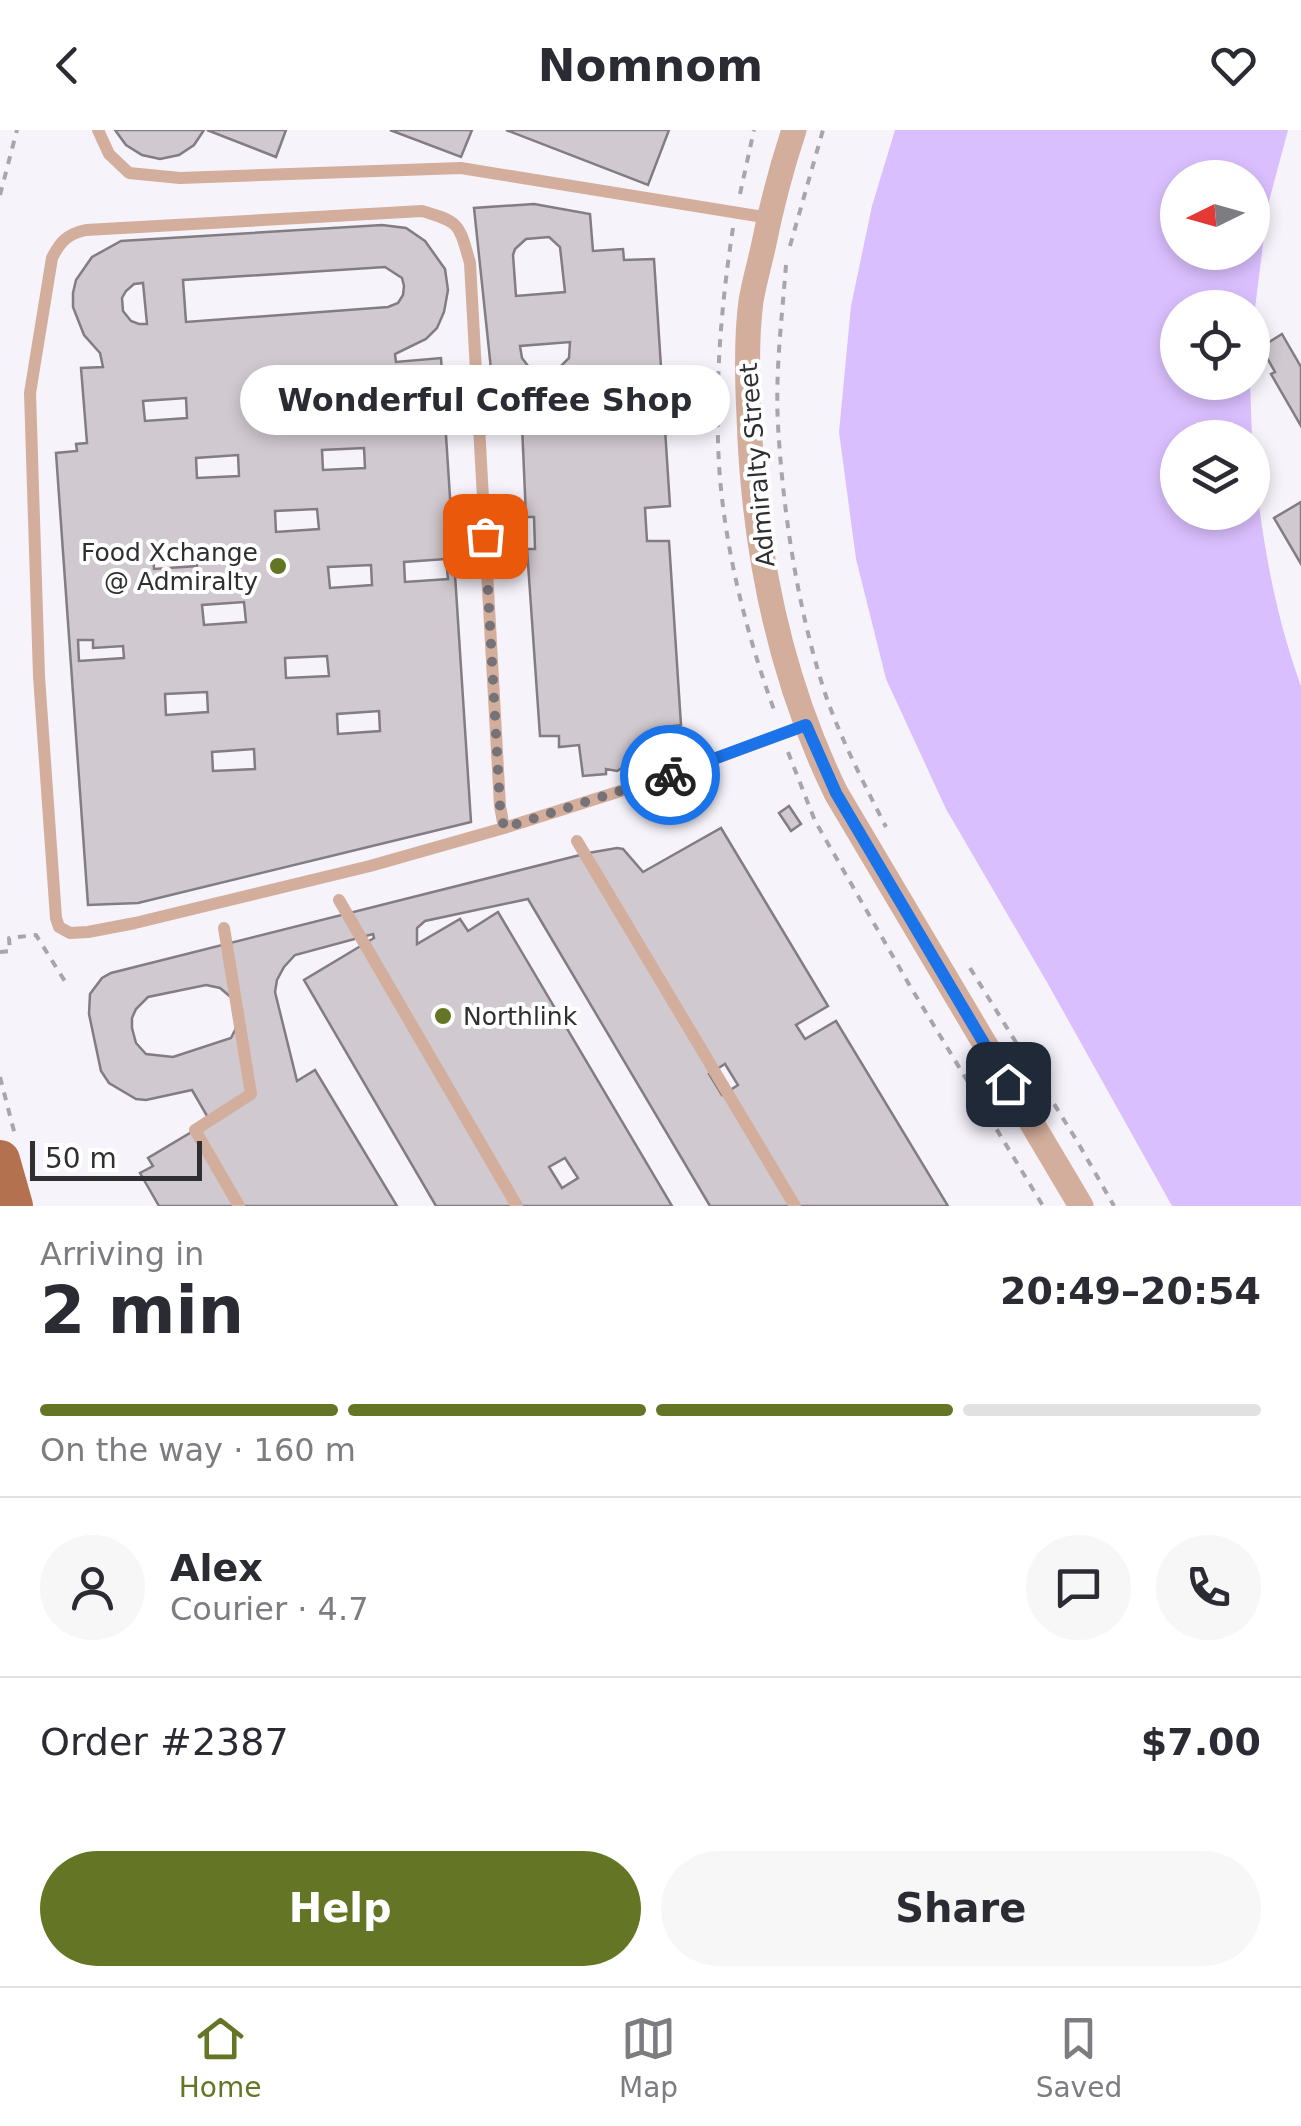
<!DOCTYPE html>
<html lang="en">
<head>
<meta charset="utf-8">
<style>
	body { margin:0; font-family:"DejaVu Sans",sans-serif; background:#f7f7f7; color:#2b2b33; height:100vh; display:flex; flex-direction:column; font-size:38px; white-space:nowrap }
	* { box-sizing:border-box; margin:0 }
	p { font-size:32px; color:#7c7c81 }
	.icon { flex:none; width:55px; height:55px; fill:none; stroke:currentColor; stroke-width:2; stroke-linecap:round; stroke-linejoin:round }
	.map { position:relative; height:1076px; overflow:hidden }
	.panel { display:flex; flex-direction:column; background:#fff; flex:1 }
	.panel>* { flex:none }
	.needle { width:65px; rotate:265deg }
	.buttons { position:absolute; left:1160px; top:30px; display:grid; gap:20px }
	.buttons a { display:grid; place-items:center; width:110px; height:110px; border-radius:50%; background:#fff; box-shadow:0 5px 15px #0003; font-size:50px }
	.scale { position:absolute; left:30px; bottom:25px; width:172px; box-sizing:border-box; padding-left:10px; border:5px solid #2f2e31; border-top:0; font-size:28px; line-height:35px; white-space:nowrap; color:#2f2e31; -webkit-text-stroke:8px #fff; paint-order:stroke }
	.pin { position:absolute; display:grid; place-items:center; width:85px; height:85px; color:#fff; margin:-42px; border-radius:20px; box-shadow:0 5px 15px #0006 }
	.courier { position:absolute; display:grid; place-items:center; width:100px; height:100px; margin:-50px; border:8px solid #1a73e8; border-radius:50%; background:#fff; color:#222; box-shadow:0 2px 12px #0007 }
	.bubble { position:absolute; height:70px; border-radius:35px; background:#fff; box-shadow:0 5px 15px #0003; font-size:32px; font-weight:800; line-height:70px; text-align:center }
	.overview em { font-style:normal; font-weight:800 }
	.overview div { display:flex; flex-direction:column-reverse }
	.overview { display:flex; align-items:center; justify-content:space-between; height:170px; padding:0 40px }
	h1 { font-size:65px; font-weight:800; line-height:75px }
	.bar { display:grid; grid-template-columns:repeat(4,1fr); gap:15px 10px; align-content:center; height:120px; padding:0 40px }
	.bar i { height:12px; border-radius:8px; background:#e1e1e2 }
	.bar .current { background:#647625 }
	.bar p { grid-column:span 4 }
	.line { display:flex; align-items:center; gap:25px; padding:0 40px; border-top:2px solid #e1e1e2 }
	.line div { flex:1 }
	.round { display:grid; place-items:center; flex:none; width:105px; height:105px; border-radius:52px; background:#f7f7f7 }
	.cta { display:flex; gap:20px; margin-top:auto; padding:20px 40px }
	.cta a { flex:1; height:115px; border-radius:60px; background:#647625; color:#fff; font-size:40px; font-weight:800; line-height:115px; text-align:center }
	.cta a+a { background:#f7f7f7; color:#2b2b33 }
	header { display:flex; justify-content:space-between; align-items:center; height:130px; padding:0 40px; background:#fff; font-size:45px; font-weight:800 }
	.menu { display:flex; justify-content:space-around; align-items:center; height:140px; border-top:2px solid #e1e1e2; background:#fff; font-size:28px; color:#7c7c81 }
	.menu a { display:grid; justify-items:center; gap:5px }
	.menu .current { color:#647625 }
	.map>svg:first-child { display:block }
	.green { fill:#dabffe; fill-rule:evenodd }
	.building { fill:#d0c9cf; stroke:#837c82; stroke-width:2.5; fill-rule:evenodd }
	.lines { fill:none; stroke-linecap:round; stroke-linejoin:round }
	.path { stroke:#a8a5ab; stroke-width:4; stroke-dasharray:8 8; stroke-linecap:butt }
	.service { stroke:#d4ae9c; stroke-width:12 }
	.minor { stroke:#d4ae9c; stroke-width:25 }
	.primary { stroke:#b3714f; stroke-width:40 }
	.done { stroke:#757378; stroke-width:10; stroke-dasharray:0 18 }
	.route { stroke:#1a73e8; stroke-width:12 }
	.poi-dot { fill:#647625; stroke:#fff; stroke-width:4 }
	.labels { text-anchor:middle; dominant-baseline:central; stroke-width:8; stroke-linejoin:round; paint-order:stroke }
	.street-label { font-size:25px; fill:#2f2e31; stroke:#fff }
	.poi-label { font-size:25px; fill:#2f2e31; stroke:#fff; text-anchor:end }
</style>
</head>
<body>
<header><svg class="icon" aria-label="back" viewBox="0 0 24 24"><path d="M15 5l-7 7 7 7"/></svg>Nomnom<svg class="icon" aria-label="heart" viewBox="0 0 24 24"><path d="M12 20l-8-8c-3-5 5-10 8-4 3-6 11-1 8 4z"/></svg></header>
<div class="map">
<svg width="1301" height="1076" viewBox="0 0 1301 1076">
	<rect width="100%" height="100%" fill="#f6f3fb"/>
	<path class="green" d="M895,0H1288L1268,75L1253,194L1252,178H1178V252L1250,253L1252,307L1178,308V382H1252V308C1259,393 1272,476 1301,556V1076H1172L1048,854L946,679L886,549L856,429L839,302L851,176L872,76ZM1178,48H1252V122H1178Z"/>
	<g class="building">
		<polygon points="115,0 204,0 194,15 179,25 160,29 142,25 126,15"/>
		<polygon points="207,0 286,0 276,27"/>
		<polygon points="390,0 472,0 461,27"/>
		<polygon points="506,0 669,0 648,55"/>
		<path d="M534,74L590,84L593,121L623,119L624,130L654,129L670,376L645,378L647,411H669L681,595L657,598L660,626L627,638V635L617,641L606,639V644L583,646L579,615L559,617V606H540L527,419H535L534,387H526L522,295L539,292L537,284L560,282V287L574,286L566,274L559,271L495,277L474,78ZM549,107L560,117L565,162L516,166L513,125L515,119L526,109ZM570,212L569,228L559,238L536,241L528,236L522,228L520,216Z"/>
		<path d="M382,95L406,98L425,111L445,139L448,160L444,182L437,198L426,209L395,224L396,232L441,228L471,692L138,773L88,775L56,323L77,321L76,314L87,313L81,238L103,237L100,223L84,205L73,177V163L76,150L92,127L121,111ZM385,137L402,148L404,156L403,165L398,173L388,177L186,192L183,150ZM143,153L147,194H139L131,191L123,181L122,168L126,161L134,154ZM186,268L187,288L145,291L143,271ZM364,318L365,338L323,340L322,320ZM238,325L239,346L197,348L196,328ZM317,379L319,399L276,402L275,381ZM195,416L197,436L154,439L153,418ZM446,429L448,449L405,452L404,432ZM371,435L372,455L330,458L328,437ZM244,472L246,492L204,495L202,475ZM78,510H93V518L123,516L124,528L79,531ZM327,526L329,546L286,548L285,528ZM207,562L208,582L166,585L165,564ZM379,581L380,601L338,604L337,584ZM254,619L255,639L213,641L212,622Z"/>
		<polygon points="1282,204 1301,237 1301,296 1271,244 1275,242 1261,217"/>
		<polygon points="1301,372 1301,434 1274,388"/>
		<polygon points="789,676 801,694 791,701 779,683"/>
		<path d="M721,698L828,876L796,895L805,909L836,891L948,1076H710L528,769L425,791L417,798V814L460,789L468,801L498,782L672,1076H436L304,850L374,808L373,804L295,825L284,837L277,850L275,862L297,951L315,940L397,1076H159L140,1043L153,1036L148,1028L210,991L192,960L146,970L136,969L109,953L101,941L89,884L90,864L102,848L111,843L588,723L617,718L623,719L643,742ZM206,855L220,858L233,869L236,898L231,908L173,927L146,924L136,913L132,898V888L136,879L148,867ZM725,934L738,955L722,965L709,944ZM565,1028L578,1048L562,1058L549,1037Z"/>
	</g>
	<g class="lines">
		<g class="path">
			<polyline points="740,64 754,0"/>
			<polyline points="0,65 17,0"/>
			<path d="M733,98C722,169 716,239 718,311C720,401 744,497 774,580"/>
			<polyline points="790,116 823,0"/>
			<path d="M786,135C782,188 775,242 778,295C783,384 799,488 828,572C844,615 865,656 886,697"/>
			<polyline points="788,622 815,691 910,856 1043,1076"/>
			<polyline points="0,822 10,821 9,808 36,805 66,853"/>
			<polyline points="970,838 1077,1011 1114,1076"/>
			<polyline points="0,947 15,1005"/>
		</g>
		<g class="service">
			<polyline points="98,0 109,24 129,43 180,48 461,38 769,88"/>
			<path d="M504,698L370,736L135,793L88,802L70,803L59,797L56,788L39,546L30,263L52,128C60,112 67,104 86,100L422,81C461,92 459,95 470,133L500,676L504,698L671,645L806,595"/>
			<polyline points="577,711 795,1076"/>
			<polyline points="339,770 517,1076"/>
			<polyline points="224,798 251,964 195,1000 239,1076"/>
		</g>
		<path class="minor" d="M794,0C781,39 771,78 763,118C759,136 754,153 751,171C746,209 747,247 749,285C753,415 779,546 836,663L1081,1076"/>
		<polyline class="primary" points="0,1030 13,1076"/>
	</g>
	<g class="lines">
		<polyline class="done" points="485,406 500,676 504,698 670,645"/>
		<polyline class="route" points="670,645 806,595 836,663 1008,954"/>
	</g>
	<g class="poi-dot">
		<circle cx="278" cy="436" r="10"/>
		<circle cx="443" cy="886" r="10"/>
	</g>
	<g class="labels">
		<g class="street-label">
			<text transform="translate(757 335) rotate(-95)">Admiralty Street</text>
		</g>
		<g class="poi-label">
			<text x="258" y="422">Food Xchange<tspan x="258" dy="29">@ Admiralty</tspan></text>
			<text x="463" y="886" text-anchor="start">Northlink</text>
		</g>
	</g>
</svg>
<div class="buttons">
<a><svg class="needle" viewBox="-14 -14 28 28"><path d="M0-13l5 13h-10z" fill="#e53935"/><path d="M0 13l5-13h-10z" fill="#7c7c81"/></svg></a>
<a><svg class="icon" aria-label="locate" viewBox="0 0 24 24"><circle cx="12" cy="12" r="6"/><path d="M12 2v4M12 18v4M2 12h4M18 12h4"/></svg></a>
<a><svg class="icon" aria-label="layers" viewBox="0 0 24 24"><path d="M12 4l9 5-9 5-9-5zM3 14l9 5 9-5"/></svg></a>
</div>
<div class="scale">50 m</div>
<div class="pin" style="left:485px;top:406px;background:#ea580c"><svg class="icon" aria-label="bag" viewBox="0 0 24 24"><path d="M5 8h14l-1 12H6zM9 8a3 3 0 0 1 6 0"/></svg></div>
<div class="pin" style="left:1008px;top:954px;background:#1f2937"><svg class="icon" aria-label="home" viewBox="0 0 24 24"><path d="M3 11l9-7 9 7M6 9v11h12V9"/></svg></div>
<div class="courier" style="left:670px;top:645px"><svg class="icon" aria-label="bike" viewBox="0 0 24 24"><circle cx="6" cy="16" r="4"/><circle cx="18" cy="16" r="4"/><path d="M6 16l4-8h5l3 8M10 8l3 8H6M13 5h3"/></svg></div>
<div class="bubble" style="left:240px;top:235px;width:490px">Wonderful Coffee Shop</div>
</div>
<section class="panel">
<div class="overview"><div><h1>2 min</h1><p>Arriving in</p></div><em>20:49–20:54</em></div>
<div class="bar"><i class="current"></i><i class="current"></i><i class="current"></i><i></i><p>On the way · 160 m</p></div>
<div class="line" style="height:180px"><a class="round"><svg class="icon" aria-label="person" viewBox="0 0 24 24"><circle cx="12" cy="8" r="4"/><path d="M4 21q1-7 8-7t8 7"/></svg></a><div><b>Alex</b><p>Courier · 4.7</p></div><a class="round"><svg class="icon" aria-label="chat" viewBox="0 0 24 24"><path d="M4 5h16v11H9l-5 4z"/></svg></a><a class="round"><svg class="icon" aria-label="phone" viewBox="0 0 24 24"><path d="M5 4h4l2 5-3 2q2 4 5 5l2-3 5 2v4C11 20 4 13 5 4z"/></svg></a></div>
<div class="line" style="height:130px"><div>Order #2387</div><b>$7.00</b></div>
<div class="cta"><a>Help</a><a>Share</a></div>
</section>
<nav class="menu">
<a class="current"><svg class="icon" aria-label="home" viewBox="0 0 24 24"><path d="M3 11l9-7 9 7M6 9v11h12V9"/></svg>Home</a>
<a><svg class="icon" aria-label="map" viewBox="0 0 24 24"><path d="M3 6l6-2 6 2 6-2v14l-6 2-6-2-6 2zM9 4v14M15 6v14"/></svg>Map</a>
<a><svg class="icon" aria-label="saved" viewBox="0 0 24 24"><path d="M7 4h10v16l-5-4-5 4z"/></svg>Saved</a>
</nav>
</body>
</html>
